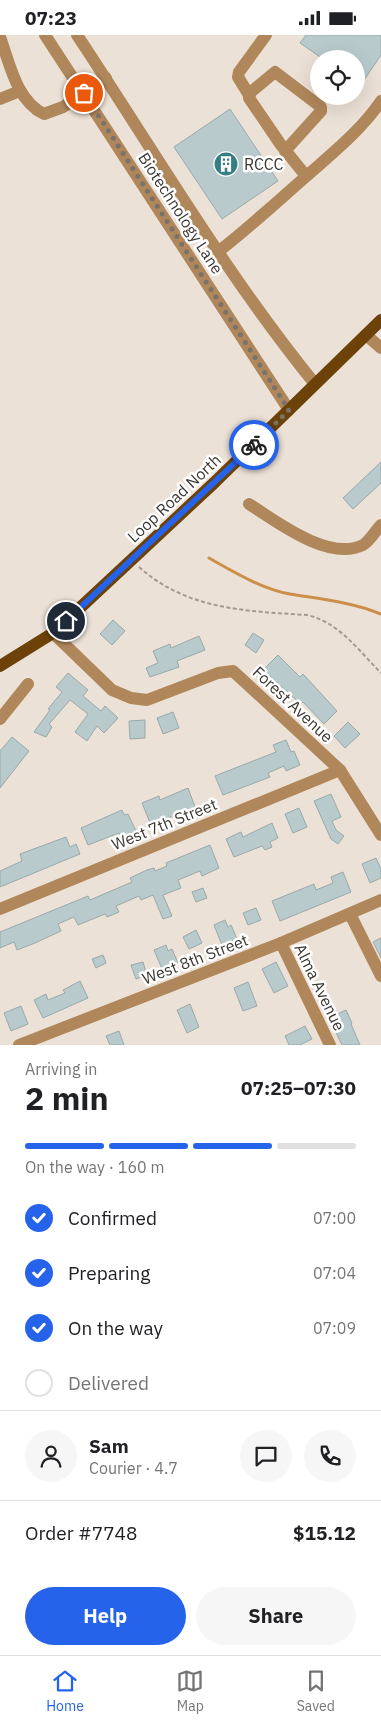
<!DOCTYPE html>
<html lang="en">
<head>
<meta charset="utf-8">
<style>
	body { margin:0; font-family:"IBM Plex Sans",sans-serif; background:#f6f6f6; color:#202124; height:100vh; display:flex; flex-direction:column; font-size:19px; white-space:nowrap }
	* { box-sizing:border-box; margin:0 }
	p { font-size:16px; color:#757577 }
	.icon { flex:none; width:28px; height:28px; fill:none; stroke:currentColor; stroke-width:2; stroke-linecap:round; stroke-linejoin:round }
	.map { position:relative; height:1010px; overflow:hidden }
	.panel { display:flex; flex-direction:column; background:#fff; flex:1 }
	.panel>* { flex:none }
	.buttons { position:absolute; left:310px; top:15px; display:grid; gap:10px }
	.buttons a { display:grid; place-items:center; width:55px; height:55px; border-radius:50%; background:#fff; box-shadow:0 5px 20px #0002; font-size:25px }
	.pin { position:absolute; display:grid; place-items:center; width:42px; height:42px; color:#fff; margin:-21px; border:2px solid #fff; border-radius:50%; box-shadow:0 1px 5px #0007 }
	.courier { position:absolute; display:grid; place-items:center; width:50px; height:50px; margin:-25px; border:4px solid #2563eb; border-radius:50%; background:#fff; color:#222; box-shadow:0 1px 6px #0007 }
	.overview em { font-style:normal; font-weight:700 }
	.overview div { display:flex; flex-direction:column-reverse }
	.overview { display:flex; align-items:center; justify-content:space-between; height:85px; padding:0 25px }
	h1 { font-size:32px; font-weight:700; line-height:38px }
	.bar { display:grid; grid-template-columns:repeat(4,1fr); gap:8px 5px; align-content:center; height:60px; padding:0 25px }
	.bar i { height:6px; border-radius:4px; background:#e0e0e0 }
	.bar .on { background:#2563eb }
	.bar p { grid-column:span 4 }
	.line { display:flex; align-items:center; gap:12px; padding:0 25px; border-top:1px solid #e0e0e0 }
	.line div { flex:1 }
	.round { display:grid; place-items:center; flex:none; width:52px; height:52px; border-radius:26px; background:#f6f6f6 }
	ol { padding:0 25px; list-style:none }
	li { display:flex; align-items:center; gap:15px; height:55px }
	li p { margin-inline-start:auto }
	li .icon { padding:5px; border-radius:50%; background:#2563eb; color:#fff; stroke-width:4 }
	li:last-child { color:#757577 }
	li i { width:28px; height:28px; border:2px solid #e0e0e0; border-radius:50% }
	.cta { display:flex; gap:10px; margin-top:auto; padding:10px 25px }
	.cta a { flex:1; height:58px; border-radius:30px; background:#2563eb; color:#fff; font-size:20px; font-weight:700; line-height:58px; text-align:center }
	.cta a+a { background:#f6f6f6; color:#202124 }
	.status { display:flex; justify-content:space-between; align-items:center; height:35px; padding:0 25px; background:#fff; direction:ltr }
	.status svg { height:14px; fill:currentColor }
	.menu { display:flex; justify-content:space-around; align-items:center; height:70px; border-top:1px solid #e0e0e0; background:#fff; font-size:14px; color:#757577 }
	.menu a { display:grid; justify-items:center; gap:2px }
	.menu .on { color:#2563eb }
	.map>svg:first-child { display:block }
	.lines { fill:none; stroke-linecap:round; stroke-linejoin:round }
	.stream { stroke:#cb8f4a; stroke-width:3 }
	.building { fill:#b8cacb; stroke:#99a9ab }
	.path { stroke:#a29a91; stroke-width:2; stroke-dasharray:4 2.5; stroke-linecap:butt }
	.minor { stroke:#b0875b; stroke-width:12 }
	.major { stroke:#6c4208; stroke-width:12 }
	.done { stroke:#79726b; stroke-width:5; stroke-dasharray:0 9 }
	.route { stroke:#2563eb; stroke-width:6 }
	.labels { text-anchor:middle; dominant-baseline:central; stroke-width:5; stroke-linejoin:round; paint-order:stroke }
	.poi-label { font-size:16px; fill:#3b3732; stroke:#fff; text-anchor:start }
	.street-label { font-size:16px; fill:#3b3732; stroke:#fff }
</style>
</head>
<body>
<div class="status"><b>07:23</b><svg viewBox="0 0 49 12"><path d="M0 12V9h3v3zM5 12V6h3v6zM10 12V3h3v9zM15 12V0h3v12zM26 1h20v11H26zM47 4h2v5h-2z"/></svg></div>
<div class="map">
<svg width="381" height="1010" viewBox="0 0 381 1010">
	<rect width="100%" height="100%" fill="#ece1d6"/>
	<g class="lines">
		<path class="stream" d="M209,523C234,537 262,554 290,559C320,564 352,567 381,579"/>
	</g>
	<g class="building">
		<polygon points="306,0 381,0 381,20 356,57 356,24 323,24 300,8"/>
		<polygon points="230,74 278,146 222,184 174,112"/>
		<polygon points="381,427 381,448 353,474 343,463"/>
		<polygon points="113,585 125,596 112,610 100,599"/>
		<polygon points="253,598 264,605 256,618 245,610"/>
		<polygon points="199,601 205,615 177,626 179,632 150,642 146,633 158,628 153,616 170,609 171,613"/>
		<polygon points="278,620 300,642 303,639 337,676 324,689 303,667 301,669 263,635"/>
		<polygon points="68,638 88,655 83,661 101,676 105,671 118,683 104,698 97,691 87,706 75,697 88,679 70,665 49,689 52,692 46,702 34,697 50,675 48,674 62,657 56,652"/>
		<polygon points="173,677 179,693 163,699 157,683"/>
		<polygon points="145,685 145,703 130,704 129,686"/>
		<polygon points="348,687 360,699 345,713 334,701"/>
		<polygon points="12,702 29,716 0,753 0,716"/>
		<polygon points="286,705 291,717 294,716 300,730 286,736 284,731 268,738 270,742 223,760 215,741 276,717 273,710"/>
		<polygon points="188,753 195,772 151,790 142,768 159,761 160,765"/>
		<polygon points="331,759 341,782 332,786 336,795 344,801 338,809 331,804 314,766"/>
		<polygon points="299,773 307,792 293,798 285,779"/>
		<polygon points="122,775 124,780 128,779 136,796 121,803 119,798 88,810 81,793"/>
		<polygon points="272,788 278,803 270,807 272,812 265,815 262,811 234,822 226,804 241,797 243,802"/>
		<polygon points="66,802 70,812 76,809 80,819 0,852 0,836 22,826 20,819"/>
		<polygon points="210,810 219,833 202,841 200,836 178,845 181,853 163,860 172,881 163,884 153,860 141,865 139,861 116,871 119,877 107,882 105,879 78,890 74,882 58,889 61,896 35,908 17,915 14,907 0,913 0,897 88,861 90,865 132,847 130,843 147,835 154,833 155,836 167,831 166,828"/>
		<polygon points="376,823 381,834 381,843 370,848 362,829"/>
		<polygon points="343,837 351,857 280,886 272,866 314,849 316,855 333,848 331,842"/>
		<polygon points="203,853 207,863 196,867 192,857"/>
		<polygon points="256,873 261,885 248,890 243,878"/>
		<polygon points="225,885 228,892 231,890 237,904 222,910 214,890"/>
		<polygon points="196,895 202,908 189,914 183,902"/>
		<polygon points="381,903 381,923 373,907"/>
		<polygon points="166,910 168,916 172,914 178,928 162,934 154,915"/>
		<polygon points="103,920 106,928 96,933 92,924"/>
		<polygon points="143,927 147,940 136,944 131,930"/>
		<polygon points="276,927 288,951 274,958 262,934"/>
		<polygon points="80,946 88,963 43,983 34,965 46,959 48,965 65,958 63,955"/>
		<polygon points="248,947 257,971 243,976 234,953"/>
		<polygon points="190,969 199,992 187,998 177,975"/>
		<polygon points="21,971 28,989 11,996 4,978"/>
		<polygon points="346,975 352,988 351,989 360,1010 342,1010 329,983"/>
		<polygon points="305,991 312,1004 300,1010 289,1010 285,1001"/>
		<polygon points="119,996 124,1010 110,1010 106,1001"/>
	</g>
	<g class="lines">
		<path class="path" d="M139,532C187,575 246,576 307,580C339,587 359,616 381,638"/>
		<g class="minor">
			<polyline points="45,0 289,375"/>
			<path d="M77,0C154,116 227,241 315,349"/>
			<path d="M0,2C10,29 16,65 44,79L63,72L106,43"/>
			<polyline points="249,60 238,42 239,37 266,0"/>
			<polyline points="0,64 20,56"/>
			<polyline points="285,116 321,76 321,72 275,37 251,57 249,63 281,110 306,141"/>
			<path d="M219,216C251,191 280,164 310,138C335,116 362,94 381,66"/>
			<polyline points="366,300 381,313"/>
			<path d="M249,469C277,487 329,527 363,510C369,507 376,495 381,490"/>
			<polyline points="53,598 112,655 131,663 147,665 218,638 233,636 340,735 381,800"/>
			<polyline points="0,684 28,649"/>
			<polyline points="0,874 340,735"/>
			<polyline points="350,879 381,941"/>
			<polyline points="281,908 330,1010"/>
			<polyline points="19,1010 281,908 381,865"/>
		</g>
		<polyline class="major" points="0,631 53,598 215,447 381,285"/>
	</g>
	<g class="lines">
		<polyline class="done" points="84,58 289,375 254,410"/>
		<polyline class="route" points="66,586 254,410"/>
	</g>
	<defs>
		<symbol id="building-disc" viewBox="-11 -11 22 22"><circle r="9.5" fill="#357e84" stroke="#fff"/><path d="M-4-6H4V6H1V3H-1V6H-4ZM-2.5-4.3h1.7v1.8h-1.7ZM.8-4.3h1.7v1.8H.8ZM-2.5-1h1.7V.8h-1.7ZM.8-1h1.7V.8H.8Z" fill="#fff"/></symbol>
	</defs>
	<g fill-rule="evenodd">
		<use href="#building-disc" x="212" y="115" width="28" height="28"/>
	</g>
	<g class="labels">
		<g class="poi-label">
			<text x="244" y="129">RCCC</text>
		</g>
		<g class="street-label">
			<text transform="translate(181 178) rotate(57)">Biotechnology Lane</text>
			<text transform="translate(174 463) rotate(-43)">Loop Road North</text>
			<text transform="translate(293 669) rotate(43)">Forest Avenue</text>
			<text transform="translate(164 789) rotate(-22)">West 7th Street</text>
			<text transform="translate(195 924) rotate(-21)">West 8th Street</text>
			<text transform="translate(320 952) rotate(64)">Alma Avenue</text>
		</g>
	</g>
</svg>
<div class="buttons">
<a><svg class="icon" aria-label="locate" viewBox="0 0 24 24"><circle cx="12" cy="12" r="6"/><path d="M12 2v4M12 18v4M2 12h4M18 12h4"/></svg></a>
</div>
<div class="pin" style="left:84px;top:58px;background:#ea580c"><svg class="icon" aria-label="bag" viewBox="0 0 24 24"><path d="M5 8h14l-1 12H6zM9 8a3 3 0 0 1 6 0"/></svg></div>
<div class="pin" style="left:66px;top:586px;background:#1f2937"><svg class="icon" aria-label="home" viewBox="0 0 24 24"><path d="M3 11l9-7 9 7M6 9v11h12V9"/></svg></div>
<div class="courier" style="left:254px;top:410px"><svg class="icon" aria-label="bike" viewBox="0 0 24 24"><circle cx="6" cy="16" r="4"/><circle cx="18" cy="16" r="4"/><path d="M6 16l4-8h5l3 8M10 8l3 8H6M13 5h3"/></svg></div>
</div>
<section class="panel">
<div class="overview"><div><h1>2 min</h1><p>Arriving in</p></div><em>07:25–07:30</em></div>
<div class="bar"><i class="on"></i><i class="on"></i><i class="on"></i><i></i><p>On the way · 160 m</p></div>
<ol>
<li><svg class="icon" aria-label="check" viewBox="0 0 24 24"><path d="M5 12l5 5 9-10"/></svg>Confirmed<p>07:00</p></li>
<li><svg class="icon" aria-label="check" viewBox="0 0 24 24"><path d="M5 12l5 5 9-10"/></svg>Preparing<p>07:04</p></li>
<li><svg class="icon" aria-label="check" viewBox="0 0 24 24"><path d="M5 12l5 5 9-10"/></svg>On the way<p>07:09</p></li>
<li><i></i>Delivered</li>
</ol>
<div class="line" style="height:90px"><a class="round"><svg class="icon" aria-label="person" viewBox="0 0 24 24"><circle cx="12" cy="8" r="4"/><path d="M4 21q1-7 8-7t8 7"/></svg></a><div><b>Sam</b><p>Courier · 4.7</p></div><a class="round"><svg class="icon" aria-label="chat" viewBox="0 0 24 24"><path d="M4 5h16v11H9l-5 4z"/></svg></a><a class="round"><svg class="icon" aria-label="phone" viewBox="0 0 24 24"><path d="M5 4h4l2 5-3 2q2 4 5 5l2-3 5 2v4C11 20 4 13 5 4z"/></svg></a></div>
<div class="line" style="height:65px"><div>Order #7748</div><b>$15.12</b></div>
<div class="cta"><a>Help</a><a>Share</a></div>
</section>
<nav class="menu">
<a class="on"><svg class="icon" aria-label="home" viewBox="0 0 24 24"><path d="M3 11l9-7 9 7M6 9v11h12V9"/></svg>Home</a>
<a><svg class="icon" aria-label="map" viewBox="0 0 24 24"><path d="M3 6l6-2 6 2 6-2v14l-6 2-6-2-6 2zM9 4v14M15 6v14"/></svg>Map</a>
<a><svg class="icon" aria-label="saved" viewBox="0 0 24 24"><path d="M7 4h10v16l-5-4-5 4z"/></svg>Saved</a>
</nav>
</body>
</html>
